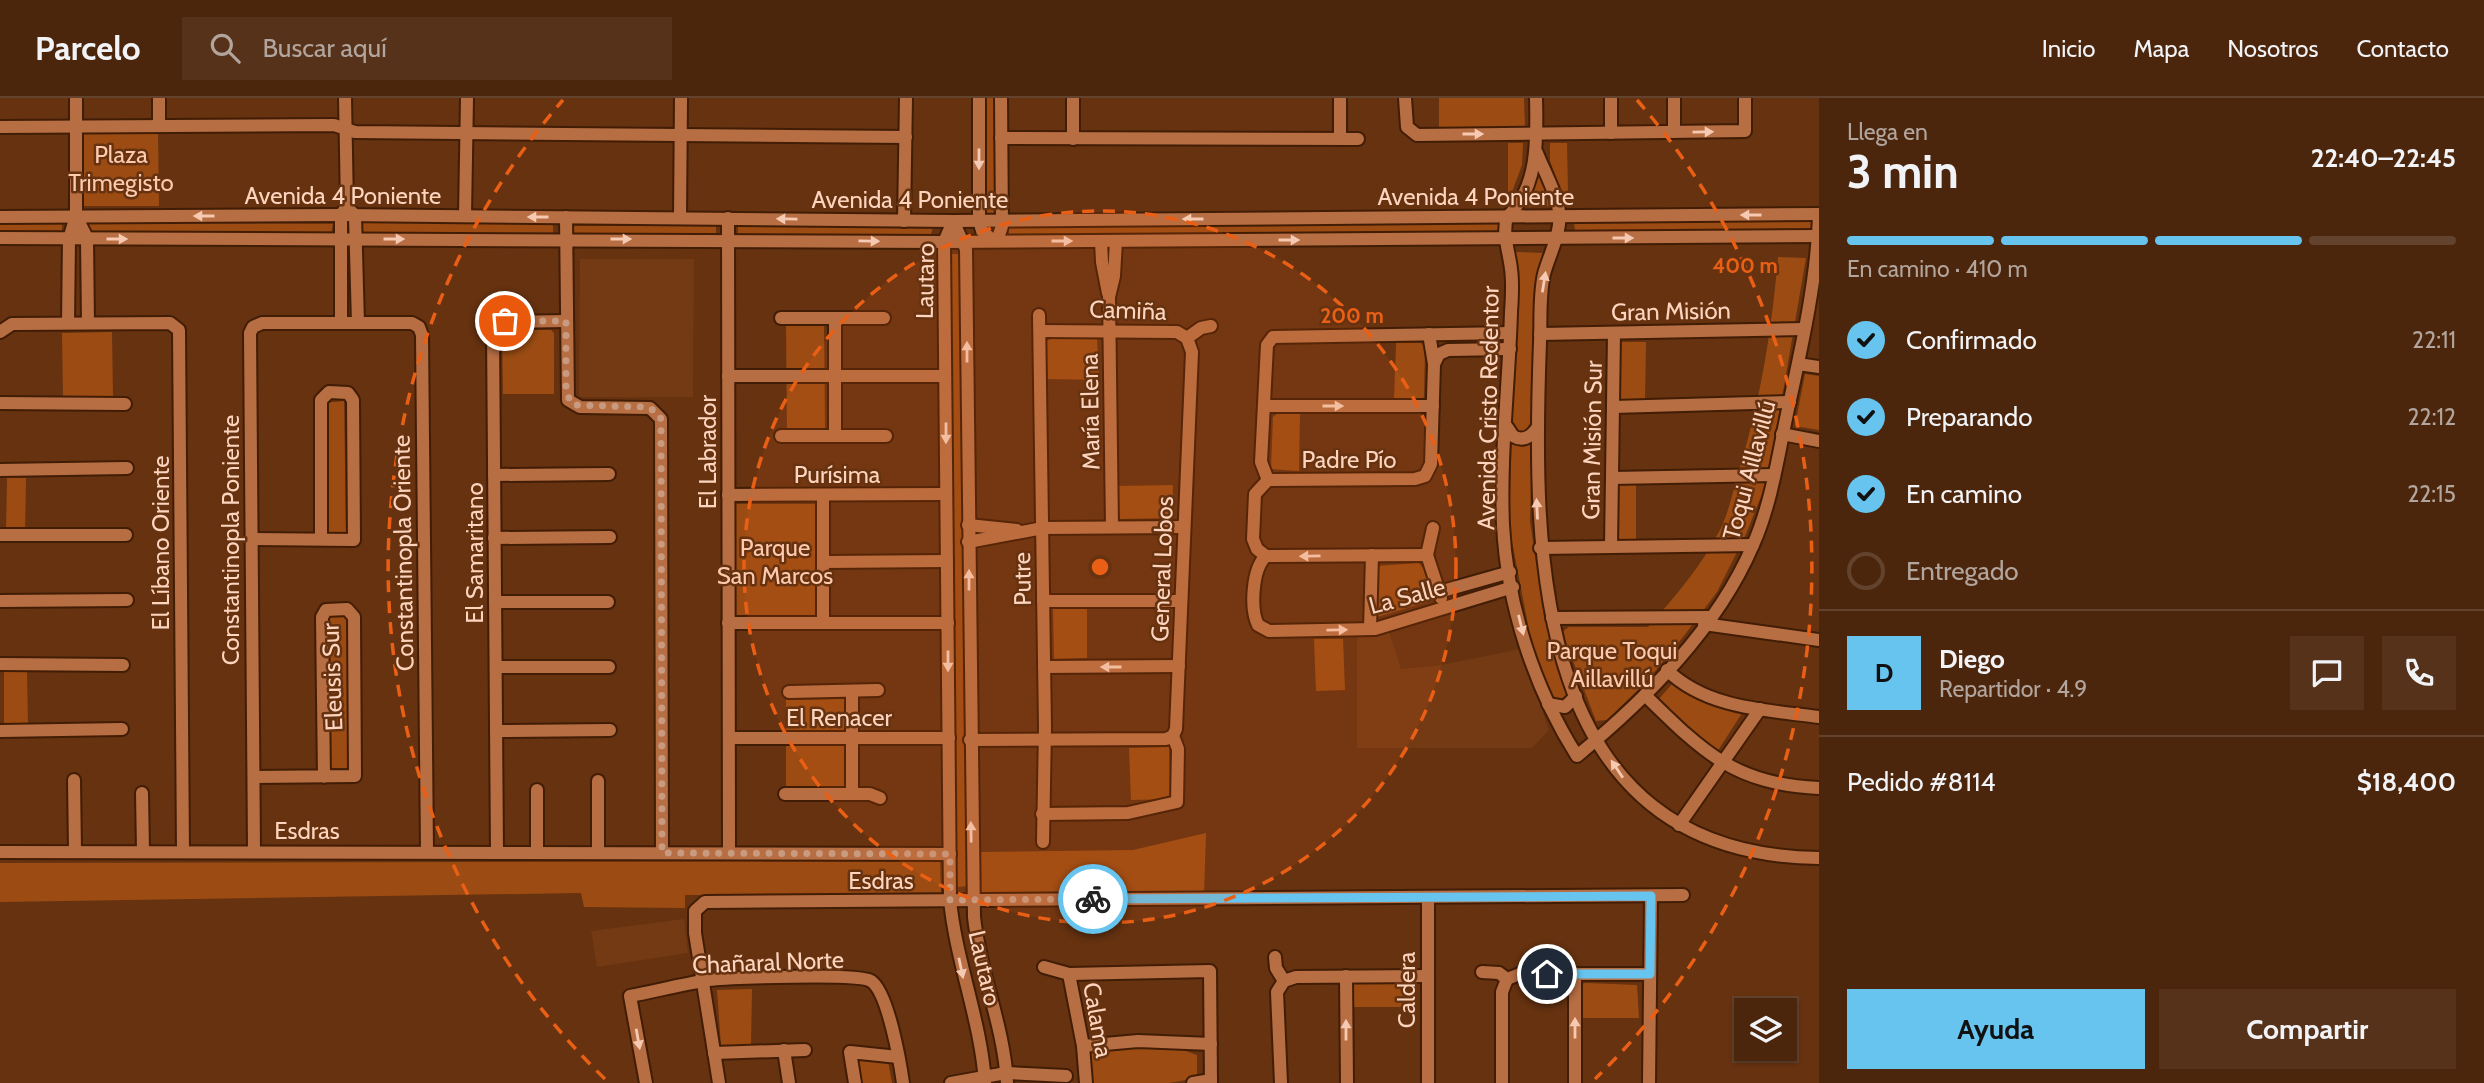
<!DOCTYPE html>
<html lang="es">
<head>
<meta charset="utf-8">
<style>
	body { margin:0; font-family:Cabin,sans-serif; background:#56321a; color:#f1f3f6; height:100vh; display:flex; flex-direction:column; font-size:26px; white-space:nowrap }
	* { box-sizing:border-box; margin:0 }
	p { font-size:23px; color:#b2a59d }
	.icon { flex:none; width:38px; height:38px; fill:none; stroke:currentColor; stroke-width:2; stroke-linecap:round; stroke-linejoin:round }
	.map { position:relative; flex:1; overflow:hidden }
	.side { display:flex; flex-direction:column; background:#4c260c; width:665px }
	.side>* { flex:none }
	.fabs { position:absolute; left:1734px; top:900px; display:grid; gap:14px }
	.fabs a { display:grid; place-items:center; width:63px; height:63px; border-radius:0px; background:#4c260c; box-shadow:0 2px 5px #0004,0 0 0 2px #63432d; font-size:35px }
	.pin { position:absolute; display:grid; place-items:center; width:60px; height:60px; color:#fff; margin:-30px; border:4px solid #fff; border-radius:50%; box-shadow:0 2px 7px #0007 }
	.courier { position:absolute; display:grid; place-items:center; width:70px; height:70px; margin:-35px; border:5px solid #66c4ef; border-radius:50%; background:#fff; color:#222; box-shadow:0 2px 9px #0007 }
	.overview em { font-style:normal; font-weight:700 }
	.overview div { display:flex; flex-direction:column-reverse }
	.overview { display:flex; align-items:center; justify-content:space-between; height:119px; padding:0 28px }
	h1 { font-size:46px; font-weight:700; line-height:52px }
	.bar { display:grid; grid-template-columns:repeat(4,1fr); gap:10px 7px; align-content:center; height:84px; padding:0 28px }
	.bar i { height:9px; border-radius:5px; background:#63432d }
	.bar .selected { background:#66c4ef }
	.bar p { grid-column:span 4 }
	.line { display:flex; align-items:center; gap:18px; padding:0 28px; border-top:2px solid #63432d }
	.line div { flex:1 }
	.round { display:grid; place-items:center; flex:none; width:74px; height:74px; border-radius:0px; background:#56321a }
	ol { padding:0 28px; list-style:none }
	li { display:flex; align-items:center; gap:21px; height:77px }
	li p { margin-inline-start:auto }
	li .icon { padding:7px; border-radius:50%; background:#66c4ef; color:#111; stroke-width:4 }
	li:last-child { color:#b2a59d }
	li i { width:38px; height:38px; border:4px solid #63432d; border-radius:50% }
	.primary-button { display:flex; gap:14px; margin-top:auto; padding:14px 28px }
	.primary-button a { flex:1; height:80px; border-radius:0px; background:#66c4ef; color:#111; font-size:28px; font-weight:700; line-height:80px; text-align:center }
	.primary-button a+a { background:#56321a; color:#f1f3f6 }
	header { display:flex; align-items:center; gap:42px; box-sizing:border-box; height:98px; padding:0 35px; background:#4c260c; border-bottom:2px solid #63432d }
	header strong { font-size:33px }
	nav { display:flex; gap:38px; margin-inline-start:auto; font-size:24px }
	.search { width:490px; height:63px; background:#56321a; display:flex; align-items:center; gap:18px; box-sizing:border-box; padding:0 24px; border-radius:0px; color:#b2a59d; font-size:26px }
	main { display:flex; flex:1; min-height:0 }
	.map>svg:first-child { display:block }
	.built { fill:#743a14 }
	.green { fill:#9c4c13 }
	.lines { fill:none; stroke-linecap:round; stroke-linejoin:round }
	.minor-casing { stroke:#421d06; stroke-width:16 }
	.minor { stroke:#b76e43; stroke-width:12 }
	.oneway { fill:#f6cab2 }
	.done { stroke:#c89b81; stroke-width:7; stroke-dasharray:0 12.6 }
	.route { stroke:#66c4ef; stroke-width:9 }
	.ring { fill:none; stroke:#e95f15; stroke-width:3.5; stroke-dasharray:12 9 }
	.labels { text-anchor:middle; dominant-baseline:central; stroke-width:5; stroke-linejoin:round; paint-order:stroke }
	.park-label { font-size:24px; fill:#fdcaae; stroke:#663210 }
	.street-label { font-size:24px; fill:#fdd4be; stroke:#663210 }
	.centre { fill:#e95f15; stroke:#663210; stroke-width:3.5 }
	.ring-label { font-size:21px; text-anchor:middle; font-weight:bold; fill:#e95f15; stroke:#663210; stroke-width:5; stroke-linejoin:round; paint-order:stroke }
</style>
</head>
<body>
<header>
<strong>Parcelo</strong>
<div class="search"><svg class="icon" aria-label="search" viewBox="0 0 24 24"><circle cx="10" cy="10" r="6"/><path d="M15 15l6 6"/></svg>Buscar aquí</div>
<nav><a>Inicio</a><a>Mapa</a><a>Nosotros</a><a>Contacto</a></nav>
</header>
<main>
<div class="map">
<svg width="1819" height="985" viewBox="0 0 1819 985">
	<rect width="100%" height="100%" fill="#663210"/>
	<g class="built">
		<polygon points="580,161 694,161 693,299 579,299"/>
		<polygon points="1389,534 1401,571 1436,568 1521,551 1549,632 1532,650 1357,650 1357,538"/>
		<polygon points="684,821 688,855 597,869 591,833"/>
	</g>
	<g class="green">
		<polygon points="984,0 997,0 998,117 995,120 984,117"/>
		<polygon points="1439,0 1524,0 1525,30 1439,32"/>
		<polygon points="158,32 159,108 83,108 84,33"/>
		<polygon points="1508,45 1523,45 1522,67 1512,94 1508,94"/>
		<polygon points="1550,45 1567,45 1568,95 1562,96 1550,63"/>
		<polygon points="1539,76 1553,108 1526,109"/>
		<polygon points="62,124 62,136 0,136 0,125"/>
		<polygon points="83,124 333,126 331,135 88,133"/>
		<polygon points="359,124 553,124 553,136 358,135"/>
		<polygon points="1501,124 1501,136 1009,138 1009,128"/>
		<polygon points="1574,124 1814,124 1813,132 1575,134"/>
		<polygon points="738,127 933,129 930,140 738,137"/>
		<polygon points="573,128 716,128 716,139 573,138"/>
		<polygon points="1516,154 1543,155 1536,179 1530,423 1544,519 1570,599 1567,603 1551,600 1531,542 1509,428 1517,173 1514,159"/>
		<polygon points="949,156 959,156 967,788 957,789"/>
		<path d="M1778,159L1806,160L1768,381L1746,436L1717,494L1683,539L1646,584L1607,622L1596,623L1562,534L1569,529H1648C1675,499 1703,466 1721,430C1730,410 1734,389 1740,369C1761,300 1772,230 1778,159Z"/>
		<polygon points="786,224 824,224 825,335 787,335"/>
		<polygon points="506,232 551,232 554,235 554,296 503,296 502,235"/>
		<polygon points="112,234 113,299 63,300 62,235"/>
		<polygon points="1054,239 1097,239 1099,282 1046,281 1045,244"/>
		<polygon points="1619,244 1646,244 1645,302 1618,302"/>
		<polygon points="1396,245 1421,245 1425,249 1424,299 1420,304 1394,303"/>
		<polygon points="1805,276 1819,278 1819,332 1795,328"/>
		<polygon points="344,303 346,435 324,434 324,305"/>
		<polygon points="1281,313 1300,313 1299,373 1271,371 1273,319"/>
		<polygon points="7,380 26,380 25,436 6,436"/>
		<polygon points="1173,387 1172,420 1118,421 1117,388"/>
		<polygon points="1615,387 1636,387 1636,444 1615,445"/>
		<rect x="734" y="406" width="82" height="114"/>
		<path d="M1418,465C1428,471 1432,494 1427,504L1377,519L1378,468Z"/>
		<polygon points="1087,509 1087,560 1054,561 1053,510"/>
		<polygon points="326,516 348,516 350,670 329,670"/>
		<polygon points="1314,541 1343,541 1345,592 1316,593"/>
		<polygon points="4,572 27,572 28,628 4,629"/>
		<polygon points="1672,586 1698,602 1744,612 1717,654 1680,625 1659,601"/>
		<polygon points="844,601 845,690 786,691 786,602"/>
		<polygon points="1169,649 1170,701 1131,702 1129,650"/>
		<polygon points="1206,735 1204,796 981,798 981,754 1133,752"/>
		<polygon points="940,763 941,798 685,797 685,810 584,809 581,795 0,804 0,765"/>
		<polygon points="1407,883 1407,909 1350,909 1350,884"/>
		<polygon points="1586,885 1637,887 1639,920 1578,920 1581,886"/>
		<polygon points="752,891 751,946 721,948 717,892"/>
		<polygon points="1131,948 1183,952 1197,957 1197,980 1169,985 1092,985 1089,954"/>
		<polygon points="854,959 888,963 892,985 859,985"/>
	</g>
	<g class="lines">
		<defs>
			<g id="minor">
				<polyline points="159,0 159,28"/>
				<polyline points="979,0 979,122 982,133 994,143"/>
				<polyline points="1340,0 1340,41"/>
				<polyline points="1405,0 1407,29 1417,37 1745,33 1745,0"/>
				<polyline points="1611,0 1611,35"/>
				<polyline points="1674,0 1674,34"/>
				<polyline points="0,29 334,27 355,34 906,39"/>
				<polyline points="1001,40 1358,41"/>
				<polyline points="1073,41 1073,0"/>
				<path d="M1537,55C1543,71 1558,98 1559,114C1562,134 1549,157 1544,176C1539,198 1541,222 1540,244C1532,457 1531,757 1819,760"/>
				<polyline points="352,114 355,118 358,225"/>
				<polyline points="76,118 87,140 88,225"/>
				<polyline points="465,118 467,0"/>
				<polyline points="0,119 341,117 953,123 1819,116"/>
				<polyline points="566,119 568,302 580,309 650,310 661,321 662,755"/>
				<path d="M1507,119C1502,137 1509,153 1511,171C1513,185 1512,200 1511,214C1509,284 1500,356 1503,427C1507,507 1534,590 1577,658C1646,601 1717,531 1753,447C1773,402 1779,350 1790,302C1803,243 1817,179 1819,118"/>
				<path d="M1507,119C1539,89 1537,40 1536,0"/>
				<polyline points="680,120 681,0"/>
				<polyline points="728,120 729,755"/>
				<polyline points="904,123 906,0"/>
				<path d="M953,123L966,151L974,819C980,876 1004,928 1007,985"/>
				<path d="M953,123L944,144L950,802C956,864 981,923 985,985"/>
				<polyline points="0,140 944,144 1819,138"/>
				<polyline points="997,143 1002,128 1001,0"/>
				<polyline points="1101,143 1102,164 1108,195"/>
				<polyline points="1039,217 1045,630 1043,744"/>
				<polyline points="781,220 884,220"/>
				<polyline points="68,225 69,141 76,118 76,0"/>
				<polyline points="341,225 341,117 347,108 345,0"/>
				<polyline points="1040,233 1177,234 1187,240"/>
				<polyline points="0,234 12,226 170,225 179,232 183,753"/>
				<polyline points="1540,236 1803,231"/>
				<polyline points="1187,240 1201,230 1211,228"/>
				<polyline points="1434,266 1439,256 1448,252 1510,251"/>
				<polyline points="1798,266 1819,269"/>
				<polyline points="728,278 945,278"/>
				<polyline points="0,305 125,306"/>
				<polyline points="1264,308 1433,308"/>
				<polyline points="1613,309 1790,304"/>
				<path d="M1507,329L1513,338C1523,344 1531,339 1537,330"/>
				<polyline points="1782,336 1819,343"/>
				<polyline points="781,338 886,338"/>
				<polyline points="835,338 835,220"/>
				<polyline points="0,372 127,370"/>
				<polyline points="494,377 609,376"/>
				<polyline points="1612,380 1774,377"/>
				<polyline points="1268,382 1261,364 1267,247 1273,239 1510,235"/>
				<polyline points="1268,382 1415,381 1425,378 1431,366 1434,266 1429,236"/>
				<polyline points="728,397 946,396"/>
				<polyline points="823,397 823,525"/>
				<polyline points="968,427 1017,432"/>
				<polyline points="1112,429 1109,199 1114,178 1116,143"/>
				<polyline points="0,437 126,437"/>
				<polyline points="494,440 610,439"/>
				<polyline points="252,441 354,442 353,302 348,295 329,294 321,302 321,441"/>
				<polyline points="968,444 1043,430 1184,429"/>
				<polyline points="1611,449 1614,235"/>
				<polyline points="1540,450 1753,447"/>
				<polyline points="1427,457 1441,500"/>
				<polyline points="1427,457 1433,430"/>
				<path d="M1266,458C1252,471 1250,511 1258,527L1269,533L1375,531L1513,489"/>
				<polyline points="1266,458 1427,457"/>
				<polyline points="1266,458 1257,451 1253,441 1255,396 1268,382"/>
				<polyline points="823,464 947,463"/>
				<polyline points="1439,494 1510,474"/>
				<polyline points="0,503 127,502"/>
				<polyline points="1043,503 1181,503"/>
				<polyline points="495,504 608,504"/>
				<polyline points="1552,520 1710,519"/>
				<polyline points="728,525 948,525"/>
				<polyline points="1704,526 1819,542"/>
				<polyline points="1370,531 1372,457"/>
				<polyline points="0,566 123,567"/>
				<polyline points="496,569 609,569"/>
				<polyline points="1044,569 1179,568"/>
				<path d="M1667,572C1707,611 1767,612 1819,619"/>
				<polyline points="852,593 852,696"/>
				<polyline points="789,594 878,592"/>
				<path d="M1645,597C1703,654 1734,686 1819,690"/>
				<polyline points="1548,606 1565,609 1576,598"/>
				<polyline points="0,633 122,631"/>
				<polyline points="496,633 610,632"/>
				<polyline points="729,640 949,640"/>
				<polyline points="970,642 1166,641 1173,638"/>
				<polyline points="254,679 355,678 354,519 347,511 326,512 322,519 324,679"/>
				<polyline points="74,682 75,753"/>
				<polyline points="598,683 598,754"/>
				<polyline points="537,692 537,754"/>
				<polyline points="142,695 143,753"/>
				<polyline points="785,696 870,696 880,700"/>
				<polyline points="1042,716 1128,715 1177,704 1178,651 1173,638 1176,631 1192,254 1187,240"/>
				<polyline points="1679,727 1760,611"/>
				<polyline points="254,752 250,235 253,229 262,225 412,225 419,229 422,237 427,753"/>
				<polyline points="0,754 950,756"/>
				<polyline points="497,754 493,233 502,224 566,223"/>
				<polyline points="1428,799 1428,985"/>
				<polyline points="1275,859 1276,870 1284,883"/>
				<polyline points="1044,869 1069,876 1210,873 1211,985"/>
				<polyline points="1482,874 1499,875 1507,881"/>
				<polyline points="1069,876 1083,948 1086,985"/>
				<polyline points="1346,878 1347,985"/>
				<polyline points="1507,881 1520,876 1650,876"/>
				<polyline points="1083,948 1138,943 1211,946"/>
				<polyline points="784,952 789,985"/>
				<polyline points="714,955 805,952"/>
				<path d="M646,985L630,898C656,893 683,886 709,882C730,880 858,875 871,883C888,894 900,964 903,985"/>
				<polyline points="719,985 695,835 695,813 705,804 1683,797"/>
				<polyline points="855,985 850,954 898,959"/>
				<polyline points="951,985 1006,975 1066,978"/>
				<polyline points="1193,985 1211,982"/>
				<polyline points="1281,985 1277,894 1284,883 1296,879 1427,878"/>
				<polyline points="1502,985 1502,894 1507,881"/>
				<polyline points="1575,985 1575,876"/>
				<polyline points="1649,985 1651,798"/>
			</g>
		</defs>
		<use href="#minor" class="minor-casing"/>
		<use href="#minor" class="minor"/>
	</g>
	<defs><path id="oneway-solid" d="M-6-.8H1V-3.2L6.5 0L1 3.2V.8H-6Z" transform="scale(1.75)"/></defs>
	<g class="oneway">
		<use href="#oneway-solid" transform="translate(1703 34) rotate(-1)"/>
		<use href="#oneway-solid" transform="translate(1473 36)"/>
		<use href="#oneway-solid" transform="translate(979 61) rotate(90)"/>
		<use href="#oneway-solid" transform="translate(1751 117) rotate(180)"/>
		<use href="#oneway-solid" transform="translate(204 118) rotate(180)"/>
		<use href="#oneway-solid" transform="translate(538 119) rotate(-180)"/>
		<use href="#oneway-solid" transform="translate(787 121) rotate(-179)"/>
		<use href="#oneway-solid" transform="translate(1193 121) rotate(180)"/>
		<use href="#oneway-solid" transform="translate(1623 140)"/>
		<use href="#oneway-solid" transform="translate(117 141)"/>
		<use href="#oneway-solid" transform="translate(394 141)"/>
		<use href="#oneway-solid" transform="translate(621 141)"/>
		<use href="#oneway-solid" transform="translate(1289 142)"/>
		<use href="#oneway-solid" transform="translate(869 143) rotate(1)"/>
		<use href="#oneway-solid" transform="translate(1062 143)"/>
		<use href="#oneway-solid" transform="translate(1544 184) rotate(-81)"/>
		<use href="#oneway-solid" transform="translate(967 254) rotate(-90)"/>
		<use href="#oneway-solid" transform="translate(1333 308)"/>
		<use href="#oneway-solid" transform="translate(946 335) rotate(90)"/>
		<use href="#oneway-solid" transform="translate(1537 411) rotate(-93)"/>
		<use href="#oneway-solid" transform="translate(1310 458) rotate(179)"/>
		<use href="#oneway-solid" transform="translate(969 482) rotate(-90)"/>
		<use href="#oneway-solid" transform="translate(1521 527) rotate(76)"/>
		<use href="#oneway-solid" transform="translate(1337 532) rotate(-1)"/>
		<use href="#oneway-solid" transform="translate(948 563) rotate(90)"/>
		<use href="#oneway-solid" transform="translate(1111 569) rotate(180)"/>
		<use href="#oneway-solid" transform="translate(1617 671) rotate(-124)"/>
		<use href="#oneway-solid" transform="translate(971 734) rotate(-91)"/>
		<use href="#oneway-solid" transform="translate(961 870) rotate(78)"/>
		<use href="#oneway-solid" transform="translate(1575 930) rotate(-90)"/>
		<use href="#oneway-solid" transform="translate(1346 932) rotate(-90)"/>
		<use href="#oneway-solid" transform="translate(638 941) rotate(80)"/>
	</g>
	<g class="lines">
		<polyline class="done" points="505,223 566,223 566,295 573,307 647,309 657,314 661,321 662,755 950,756 950,802 1093,801"/>
		<polyline class="route" points="1093,801 1651,798 1650,876 1547,876"/>
	</g>
	<circle cx="1100" cy="469" r="356" fill="#e95f15" fill-opacity=".12"/>
	<g class="ring">
		<circle cx="1100" cy="469" r="356"/>
		<path d="M605 981A712 712 0 0 1 563 2M1637 2A712 712 0 0 1 1595 981"/>
	</g>
	<g class="labels">
		<g class="park-label">
			<text x="121" y="56">Plaza<tspan x="121" dy="28">Trimegisto</tspan></text>
			<text x="775" y="449">Parque<tspan x="775" dy="28">San Marcos</tspan></text>
			<text x="1612" y="552">Parque Toqui<tspan x="1612" dy="28">Aillavillú</tspan></text>
		</g>
		<g class="street-label">
			<text x="343" y="97">Avenida 4 Poniente</text>
			<text x="1476" y="98">Avenida 4 Poniente</text>
			<text x="910" y="101">Avenida 4 Poniente</text>
			<text transform="translate(925 183) rotate(-89)">Lautaro</text>
			<text transform="translate(1128 212) rotate(2)">Camiña</text>
			<text transform="translate(1671 213) rotate(-1)">Gran Misión</text>
			<text transform="translate(1488 310) rotate(-89)">Avenida Cristo Redentor</text>
			<text transform="translate(1090 314) rotate(-91)">María Elena</text>
			<text transform="translate(1592 342) rotate(-89)">Gran Misión Sur</text>
			<text transform="translate(707 354) rotate(-90)">El Labrador</text>
			<text x="1349" y="361">Padre Pío</text>
			<text transform="translate(1749 372) rotate(-75)">Toqui Aillavillú</text>
			<text x="837" y="376">Purísima</text>
			<text transform="translate(230 442) rotate(-90)">Constantinopla Poniente</text>
			<text transform="translate(160 445) rotate(-90)">El Líbano Oriente</text>
			<text transform="translate(403 455) rotate(-91)">Constantinopla Oriente</text>
			<text transform="translate(474 455) rotate(-90)">El Samaritano</text>
			<text transform="translate(1162 471) rotate(-88)">General Lobos</text>
			<text transform="translate(1022 481) rotate(-91)">Putre</text>
			<text transform="translate(1407 498) rotate(-15)">La Salle</text>
			<text transform="translate(332 579) rotate(-92)">Eleusis Sur</text>
			<text x="839" y="619">El Renacer</text>
			<text x="307" y="732">Esdras</text>
			<text x="881" y="782">Esdras</text>
			<text transform="translate(768 864) rotate(-2)">Chañaral Norte</text>
			<text transform="translate(985 870) rotate(77)">Lautaro</text>
			<text transform="translate(1406 892) rotate(-90)">Caldera</text>
			<text transform="translate(1098 922) rotate(80)">Calama</text>
		</g>
	</g>
	<circle cx="1100" cy="469" r="10" class="centre"/>
	<g class="ring-label">
		<text x="1745" y="175">400 m</text>
		<text x="1352" y="225">200 m</text>
	</g>
</svg>
<div class="fabs">
<a><svg class="icon" aria-label="layers" viewBox="0 0 24 24"><path d="M12 4l9 5-9 5-9-5zM3 14l9 5 9-5"/></svg></a>
</div>
<div class="pin" style="left:505px;top:223px;background:#ea580c"><svg class="icon" aria-label="bag" viewBox="0 0 24 24"><path d="M5 8h14l-1 12H6zM9 8a3 3 0 0 1 6 0"/></svg></div>
<div class="pin" style="left:1547px;top:876px;background:#1f2937"><svg class="icon" aria-label="home" viewBox="0 0 24 24"><path d="M3 11l9-7 9 7M6 9v11h12V9"/></svg></div>
<div class="courier" style="left:1093px;top:801px"><svg class="icon" aria-label="bike" viewBox="0 0 24 24"><circle cx="6" cy="16" r="4"/><circle cx="18" cy="16" r="4"/><path d="M6 16l4-8h5l3 8M10 8l3 8H6M13 5h3"/></svg></div>
</div>
<section class="side">
<div class="overview"><div><h1>3 min</h1><p>Llega en</p></div><em>22:40–22:45</em></div>
<div class="bar"><i class="selected"></i><i class="selected"></i><i class="selected"></i><i></i><p>En camino · 410 m</p></div>
<ol>
<li><svg class="icon" aria-label="check" viewBox="0 0 24 24"><path d="M5 12l5 5 9-10"/></svg>Confirmado<p>22:11</p></li>
<li><svg class="icon" aria-label="check" viewBox="0 0 24 24"><path d="M5 12l5 5 9-10"/></svg>Preparando<p>22:12</p></li>
<li><svg class="icon" aria-label="check" viewBox="0 0 24 24"><path d="M5 12l5 5 9-10"/></svg>En camino<p>22:15</p></li>
<li><i></i>Entregado</li>
</ol>
<div class="line" style="height:126px"><b class="round" style="background:#66c4ef;color:#111">D</b><div><b>Diego</b><p>Repartidor · 4.9</p></div><a class="round"><svg class="icon" aria-label="chat" viewBox="0 0 24 24"><path d="M4 5h16v11H9l-5 4z"/></svg></a><a class="round"><svg class="icon" aria-label="phone" viewBox="0 0 24 24"><path d="M5 4h4l2 5-3 2q2 4 5 5l2-3 5 2v4C11 20 4 13 5 4z"/></svg></a></div>
<div class="line" style="height:91px"><div>Pedido #8114</div><b>$18,400</b></div>
<div class="primary-button"><a>Ayuda</a><a>Compartir</a></div>
</section>
</main>
</body>
</html>
